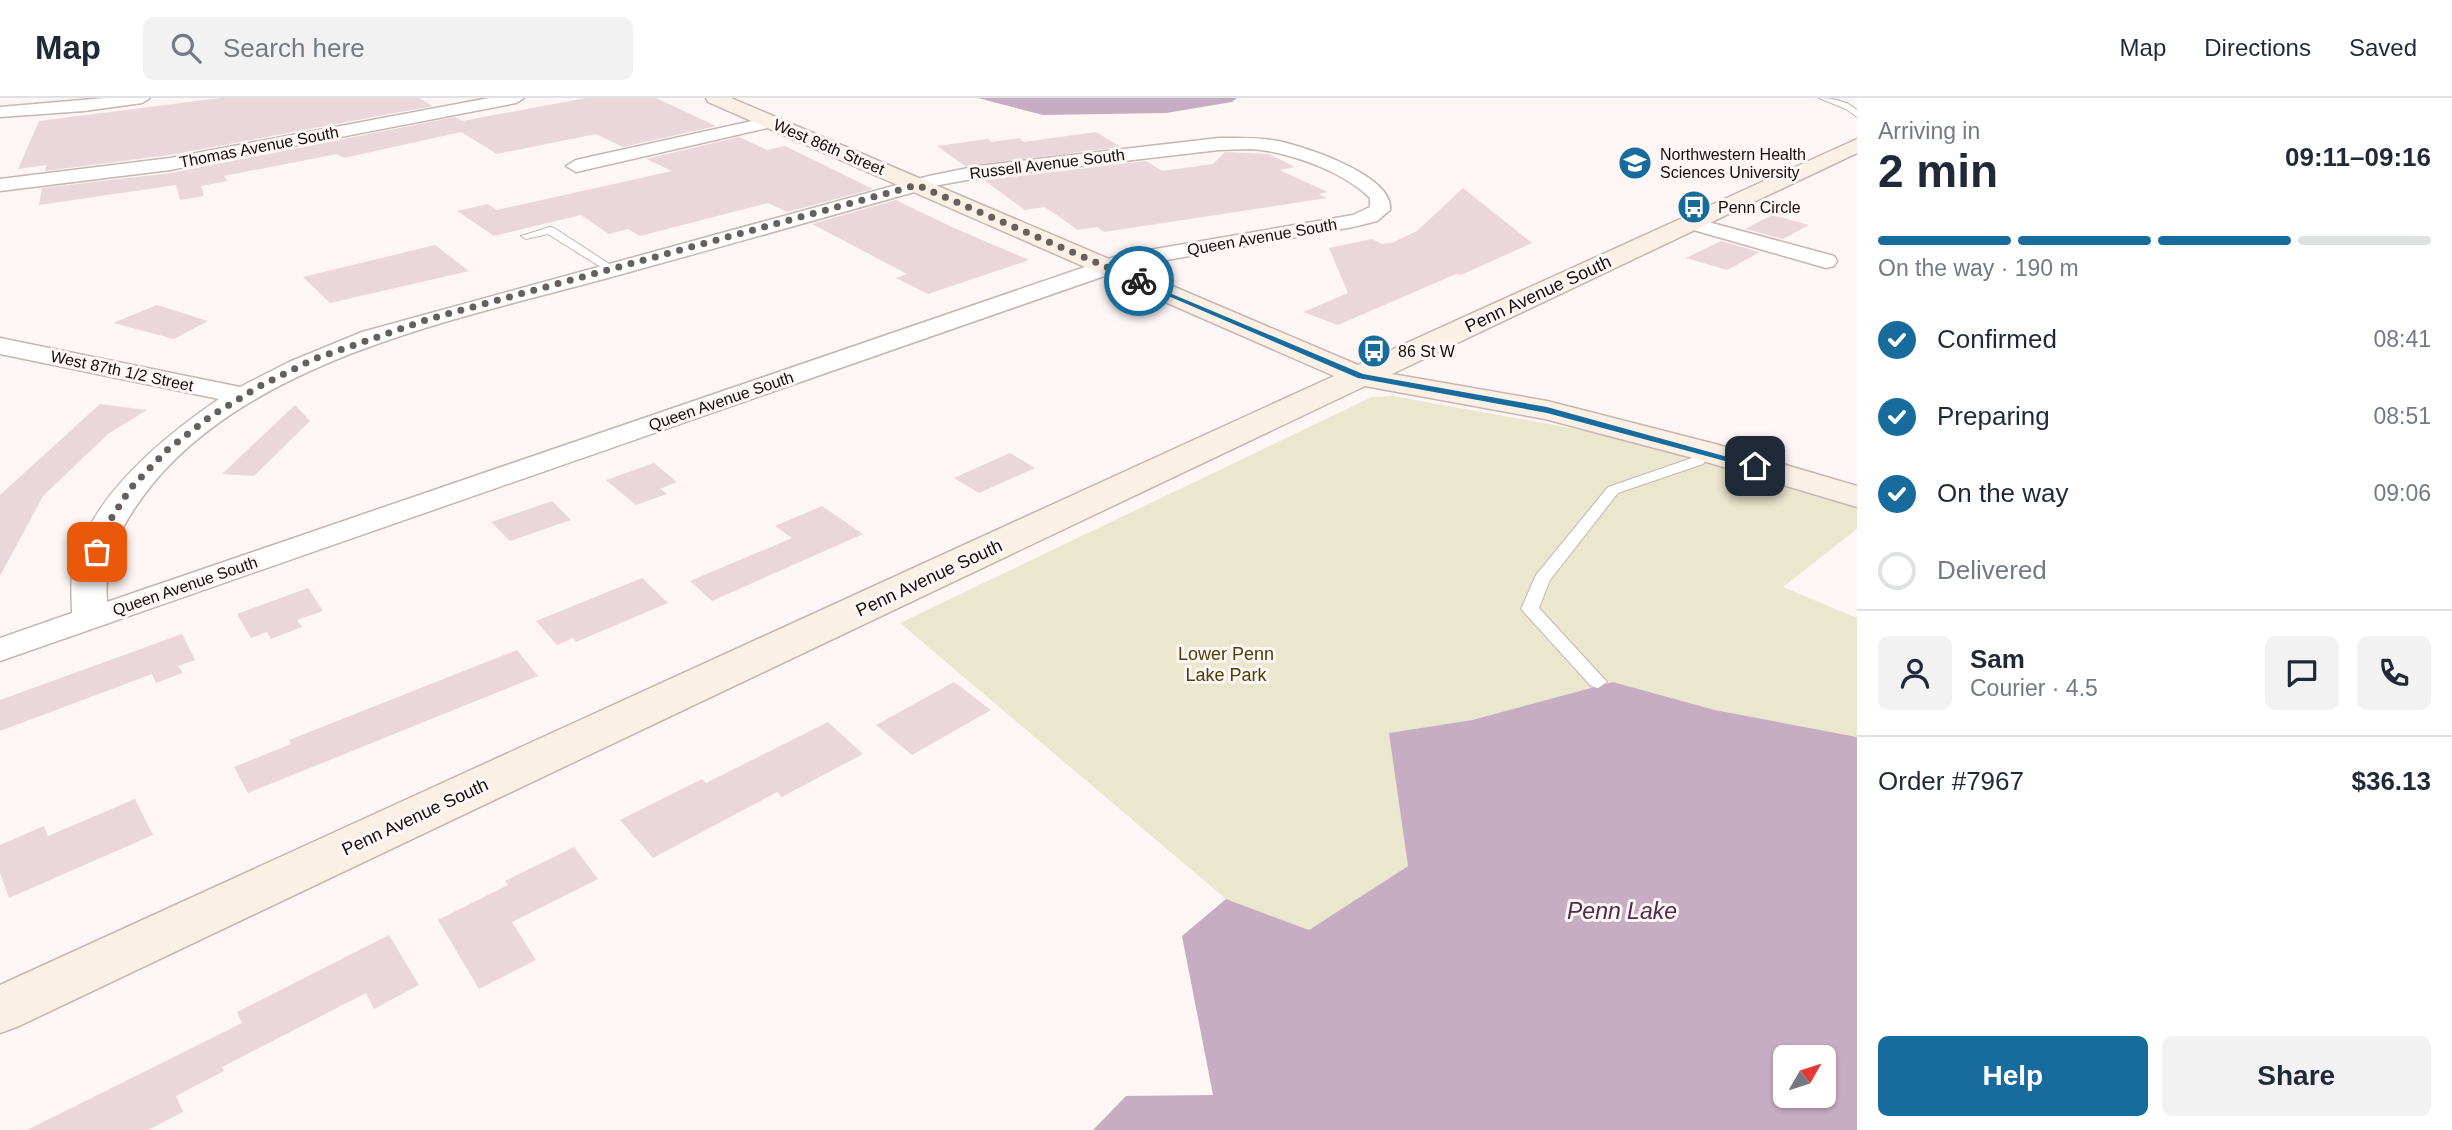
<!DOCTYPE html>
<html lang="en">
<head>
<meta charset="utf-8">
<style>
	body { margin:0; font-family:Helvetica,sans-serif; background:#f2f2f3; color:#1f2937; height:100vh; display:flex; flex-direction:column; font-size:26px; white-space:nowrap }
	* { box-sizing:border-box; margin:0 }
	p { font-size:23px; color:#747a83 }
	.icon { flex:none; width:38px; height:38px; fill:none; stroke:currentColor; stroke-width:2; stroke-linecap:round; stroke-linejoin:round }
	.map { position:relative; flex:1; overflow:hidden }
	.panel { display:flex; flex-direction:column; background:#fff; width:595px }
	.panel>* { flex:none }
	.needle { width:46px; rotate:51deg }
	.controls { position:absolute; left:1773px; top:947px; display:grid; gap:14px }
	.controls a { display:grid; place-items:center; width:63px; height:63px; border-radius:10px; background:#fff; box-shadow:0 2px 5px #0004; font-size:35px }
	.pin { position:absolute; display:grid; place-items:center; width:60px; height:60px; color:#fff; margin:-30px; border-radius:14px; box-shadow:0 4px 10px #0006 }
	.courier { position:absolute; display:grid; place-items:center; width:70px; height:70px; margin:-35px; border:5px solid #186c9d; border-radius:50%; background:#fff; color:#222; box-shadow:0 2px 9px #0007 }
	.head em { font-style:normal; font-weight:800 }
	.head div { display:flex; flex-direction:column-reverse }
	.head { display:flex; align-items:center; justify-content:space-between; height:119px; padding:0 21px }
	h1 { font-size:46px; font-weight:800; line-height:52px }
	.bar { display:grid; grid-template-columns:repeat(4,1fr); gap:10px 7px; align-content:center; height:84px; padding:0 21px }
	.bar i { height:9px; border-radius:5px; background:#e0e1e3 }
	.bar .selected { background:#186c9d }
	.bar p { grid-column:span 4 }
	.line { display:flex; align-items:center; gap:18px; padding:0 21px; border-top:2px solid #e0e1e3 }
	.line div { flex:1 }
	.round { display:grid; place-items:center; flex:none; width:74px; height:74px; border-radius:10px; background:#f2f2f3 }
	ol { padding:0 21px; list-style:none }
	li { display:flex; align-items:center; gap:21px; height:77px }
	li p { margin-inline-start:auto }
	li .icon { padding:7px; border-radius:50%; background:#186c9d; color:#fff; stroke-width:4 }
	li:last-child { color:#747a83 }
	li i { width:38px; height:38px; border:4px solid #e0e1e3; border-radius:50% }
	.cta { display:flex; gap:14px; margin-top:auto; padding:14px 21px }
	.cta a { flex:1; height:80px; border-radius:10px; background:#186c9d; color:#fff; font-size:28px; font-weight:800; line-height:80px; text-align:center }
	.cta a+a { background:#f2f2f3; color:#1f2937 }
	header { display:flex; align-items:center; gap:42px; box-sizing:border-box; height:98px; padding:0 35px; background:#fff; border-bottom:2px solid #e0e1e3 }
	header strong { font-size:33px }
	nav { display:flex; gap:38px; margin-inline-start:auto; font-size:24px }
	.search { width:490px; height:63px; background:#f2f2f3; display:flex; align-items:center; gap:18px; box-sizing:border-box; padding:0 24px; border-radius:10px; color:#747a83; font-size:26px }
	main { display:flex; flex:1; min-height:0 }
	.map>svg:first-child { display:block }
	.green { fill:#ebe6ce }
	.water { fill:#c7adc2; fill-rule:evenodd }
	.building { fill:#e9d7db }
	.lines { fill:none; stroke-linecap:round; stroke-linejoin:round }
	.lane-casing { stroke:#c6b5b1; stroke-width:2 }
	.street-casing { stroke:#c6b5b1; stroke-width:3 }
	.secondary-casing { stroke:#c6b5b1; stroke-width:3 }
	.lane { fill:#fff; fill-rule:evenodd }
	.street { fill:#fff; fill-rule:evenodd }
	.secondary { fill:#fbf0e5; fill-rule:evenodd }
	.route { fill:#186c9d }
	.done { stroke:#655f5d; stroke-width:7; stroke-dasharray:0 12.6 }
	.labels { text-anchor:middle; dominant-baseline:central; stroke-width:6; stroke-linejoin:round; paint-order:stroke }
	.far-street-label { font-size:16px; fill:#130e0c; stroke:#fef6f4 }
	.far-poi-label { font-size:16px; fill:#130e0c; stroke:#fef6f4; text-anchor:start }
	.street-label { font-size:18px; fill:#130e0c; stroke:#fef6f4 }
	.park-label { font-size:18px; fill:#4c4009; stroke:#fef6f4 }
	.near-water-label { font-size:23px; font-style:italic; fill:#502b4b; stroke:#fef6f4 }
</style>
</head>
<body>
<header>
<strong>Map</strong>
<div class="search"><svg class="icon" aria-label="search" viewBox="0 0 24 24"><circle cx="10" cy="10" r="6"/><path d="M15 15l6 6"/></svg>Search here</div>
<nav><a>Map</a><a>Directions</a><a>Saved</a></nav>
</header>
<main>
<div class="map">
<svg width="1857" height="1032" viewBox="0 0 1857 1032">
	<rect width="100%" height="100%" fill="#fef6f4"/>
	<polygon class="green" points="1393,298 1599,335 1726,369 1857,410 1857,431 1783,489 1857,520 1857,639 1715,612 1613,584 1472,622 1390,635 1408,768 1309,832 1226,801 900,525 1372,299"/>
	<g class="water">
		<polygon points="978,0 1237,0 1232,4 1166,15 1043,17"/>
		<path d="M1613,584L1715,612L1857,639V1032H1093L1126,998L1213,997L1182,838L1226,801L1309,832L1408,768L1389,635L1472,622ZM1785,959H1824V998H1785Z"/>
	</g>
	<g class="building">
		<polygon points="220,0 419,0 433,8 170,57 45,73 46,67 18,71 39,23"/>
		<polygon points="586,0 656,0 716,28 623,49 596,36 497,56 461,34 344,60 337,56 224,78 228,83 201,88 204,98 180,102 176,87 39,107 42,90 171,75 455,19 462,23"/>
		<polygon points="1096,34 1121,49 965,68 937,48 988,41 992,44 1019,40 1024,44"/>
		<polygon points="739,39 767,52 785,48 873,91 787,114 768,105 640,138 628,131 609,136 581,117 494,138 457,113 488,106 497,112 672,73 646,61"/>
		<polygon points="1225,54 1269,56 1295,69 1279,72 1328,94 1319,96 1327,100 1104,134 1097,129 1078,132 1045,109 1025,112 984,82 1146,63 1162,73 1213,66"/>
		<polygon points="1463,90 1532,145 1461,177 1456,176 1338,227 1303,214 1348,195 1329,150 1372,141 1382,146 1394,144 1417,133"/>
		<polygon points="896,102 954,130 1029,162 928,196 896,180 907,176 812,126"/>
		<polygon points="1772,117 1809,127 1783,141 1745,131"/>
		<polygon points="1721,143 1760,154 1727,172 1686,160"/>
		<polygon points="435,147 469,173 330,205 303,179"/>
		<polygon points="157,207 208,223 174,241 113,225"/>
		<polygon points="100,306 147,312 108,336 43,398 0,478 0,397"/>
		<polygon points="295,307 310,323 254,378 222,376"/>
		<polygon points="1010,355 1035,370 979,395 954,380"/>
		<polygon points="654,365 677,384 660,391 667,396 636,407 606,382"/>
		<polygon points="552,403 571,422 510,443 491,424"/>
		<polygon points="822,408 863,436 712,503 690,483 792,440 775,428"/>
		<polygon points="642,480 668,505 576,544 573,540 557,547 536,523"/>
		<polygon points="308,490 323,513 297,522 302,529 271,541 267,534 251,540 237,516"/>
		<polygon points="182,536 195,562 178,568 183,575 156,585 152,576 0,633 0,602"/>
		<polygon points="517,552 538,578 248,695 234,669 291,646 289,642"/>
		<polygon points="954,584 991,612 912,657 876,627"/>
		<polygon points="828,624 863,656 782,699 777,694 653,760 620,722 702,681 706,685"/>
		<polygon points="135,701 153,737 9,800 0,775 0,747 44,728 48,738"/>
		<polygon points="574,749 598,781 512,824 536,862 479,891 438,822 508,787 505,783"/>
		<polygon points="389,837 419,887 374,911 366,895 222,969 224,973 176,998 183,1014 148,1032 27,1032 242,925 237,914"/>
	</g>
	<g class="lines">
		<defs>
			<g id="lane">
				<path d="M1819,0C1832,0 1847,3 1857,12V19L1846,11Z"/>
				<polygon points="550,129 554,130 617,171 607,173 548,136 526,141 521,138"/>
				<polygon points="1704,349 1711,353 1703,366 1618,395 1550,482 1539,510 1607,584 1598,590 1591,588 1521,511 1536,477 1608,389 1692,360 1699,350"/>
			</g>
			<g id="street">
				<polygon points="105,0 150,0 142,5 84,13 0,19 0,9"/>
				<polygon points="489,0 524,0 516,5 170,72 0,93 0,81 170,60"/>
				<polygon points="770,19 776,20 779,24 776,28 576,74 566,68 576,62"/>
				<path d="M1219,40C1239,40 1259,39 1278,43C1306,49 1395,78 1390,112L1377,123L1353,129L1133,168L0,563V540L72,515C72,501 70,486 73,472C88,400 162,340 219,301L0,256V240L240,289L289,264L362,234L929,78L978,68ZM1250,51C1287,53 1343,73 1370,100V109L1353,117L1120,157L107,504C104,463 118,433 141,401C242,260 465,220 622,176C728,147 833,117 939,87L978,80L1219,52Z"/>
				<polygon points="1690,119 1834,158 1837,163 1834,168 1826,170 1683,129 1679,125 1683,121"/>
			</g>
			<polygon id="secondary" points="706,0 731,0 1358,267 1857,41 1857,55 1392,276 1547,303 1715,346 1857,388 1857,409 1693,360 1545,321 1365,288 19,928 0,935 0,887 1334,278 708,4"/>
		</defs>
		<use href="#lane" class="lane-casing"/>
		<use href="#street" class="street-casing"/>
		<use href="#secondary" class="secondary-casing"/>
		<use href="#lane" class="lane"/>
		<use href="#street" class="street"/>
		<use href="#secondary" class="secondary"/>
	</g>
	<polygon class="route" points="1136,181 1363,276 1547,309 1760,368 1751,370 1547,315 1358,280 1136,184"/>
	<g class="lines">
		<polyline class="done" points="97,454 104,432 130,391 167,352 211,318 260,288 314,261 429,221 917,87 1139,183"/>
	</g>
	<defs>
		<symbol id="university-disc" viewBox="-11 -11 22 22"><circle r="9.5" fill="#186c9d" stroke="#fef6f4"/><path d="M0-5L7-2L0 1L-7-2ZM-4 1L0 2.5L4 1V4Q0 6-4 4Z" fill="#fff"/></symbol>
		<symbol id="bus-disc" viewBox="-11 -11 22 22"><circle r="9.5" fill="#186c9d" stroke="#fef6f4"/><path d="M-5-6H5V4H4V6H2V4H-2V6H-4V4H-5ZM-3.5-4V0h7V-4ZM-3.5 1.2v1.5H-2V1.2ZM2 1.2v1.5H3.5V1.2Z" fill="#fff"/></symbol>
	</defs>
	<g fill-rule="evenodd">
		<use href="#university-disc" x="1616" y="46" width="38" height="38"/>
		<use href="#bus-disc" x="1675" y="90" width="38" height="38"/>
		<use href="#bus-disc" x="1355" y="234" width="38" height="38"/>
	</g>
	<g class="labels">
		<g class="far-street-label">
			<text transform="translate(259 49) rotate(-11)">Thomas Avenue South</text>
			<text transform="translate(829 49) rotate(23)">West 86th Street</text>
			<text transform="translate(1047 66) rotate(-7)">Russell Avenue South</text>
			<text transform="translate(1262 139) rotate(-10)">Queen Avenue South</text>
			<text transform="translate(122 273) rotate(12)">West 87th 1/2 Street</text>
			<text transform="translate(721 303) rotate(-19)">Queen Avenue South</text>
			<text transform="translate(185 488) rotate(-19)">Queen Avenue South</text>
		</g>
		<g class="far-poi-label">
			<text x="1660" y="56">Northwestern Health<tspan x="1660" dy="18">Sciences University</tspan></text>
			<text x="1718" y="109">Penn Circle</text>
			<text x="1398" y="253">86 St W</text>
		</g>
		<g class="street-label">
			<text transform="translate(1538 196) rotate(-25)">Penn Avenue South</text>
			<text transform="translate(929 480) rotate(-25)">Penn Avenue South</text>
			<text transform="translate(415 719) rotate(-25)">Penn Avenue South</text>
		</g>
		<g class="park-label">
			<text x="1226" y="556">Lower Penn<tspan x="1226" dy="21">Lake Park</tspan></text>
		</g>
		<g class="near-water-label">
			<text x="1622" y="813">Penn Lake</text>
		</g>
	</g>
</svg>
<div class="controls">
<a><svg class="needle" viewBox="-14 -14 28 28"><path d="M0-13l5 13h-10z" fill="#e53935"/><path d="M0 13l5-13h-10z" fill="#747a83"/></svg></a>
</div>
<div class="pin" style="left:97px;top:454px;background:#ea580c"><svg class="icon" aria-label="bag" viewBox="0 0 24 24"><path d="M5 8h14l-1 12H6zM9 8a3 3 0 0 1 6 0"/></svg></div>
<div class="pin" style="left:1755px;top:368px;background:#1f2937"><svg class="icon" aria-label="home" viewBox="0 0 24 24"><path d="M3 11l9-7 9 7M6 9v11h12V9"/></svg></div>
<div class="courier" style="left:1139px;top:183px"><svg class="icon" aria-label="bike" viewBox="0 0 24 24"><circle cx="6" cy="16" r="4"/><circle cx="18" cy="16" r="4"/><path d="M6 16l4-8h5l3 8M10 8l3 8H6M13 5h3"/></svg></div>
</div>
<section class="panel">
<div class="head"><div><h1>2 min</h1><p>Arriving in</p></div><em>09:11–09:16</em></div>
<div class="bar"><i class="selected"></i><i class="selected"></i><i class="selected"></i><i></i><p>On the way · 190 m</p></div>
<ol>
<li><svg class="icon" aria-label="check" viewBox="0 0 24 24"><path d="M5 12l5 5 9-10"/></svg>Confirmed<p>08:41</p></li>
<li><svg class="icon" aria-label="check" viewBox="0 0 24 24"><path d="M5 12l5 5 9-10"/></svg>Preparing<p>08:51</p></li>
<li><svg class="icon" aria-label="check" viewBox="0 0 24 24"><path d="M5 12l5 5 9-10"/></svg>On the way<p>09:06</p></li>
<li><i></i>Delivered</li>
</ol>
<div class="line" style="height:126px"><a class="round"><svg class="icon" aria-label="person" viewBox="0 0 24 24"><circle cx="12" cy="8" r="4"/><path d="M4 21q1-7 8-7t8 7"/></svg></a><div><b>Sam</b><p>Courier · 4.5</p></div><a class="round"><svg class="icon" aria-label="chat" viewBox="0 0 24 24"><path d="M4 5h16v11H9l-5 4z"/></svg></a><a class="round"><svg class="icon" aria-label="phone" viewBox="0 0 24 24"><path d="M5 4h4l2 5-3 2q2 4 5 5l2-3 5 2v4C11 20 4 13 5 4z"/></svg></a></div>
<div class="line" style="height:91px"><div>Order #7967</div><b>$36.13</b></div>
<div class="cta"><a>Help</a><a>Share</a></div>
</section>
</main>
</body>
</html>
